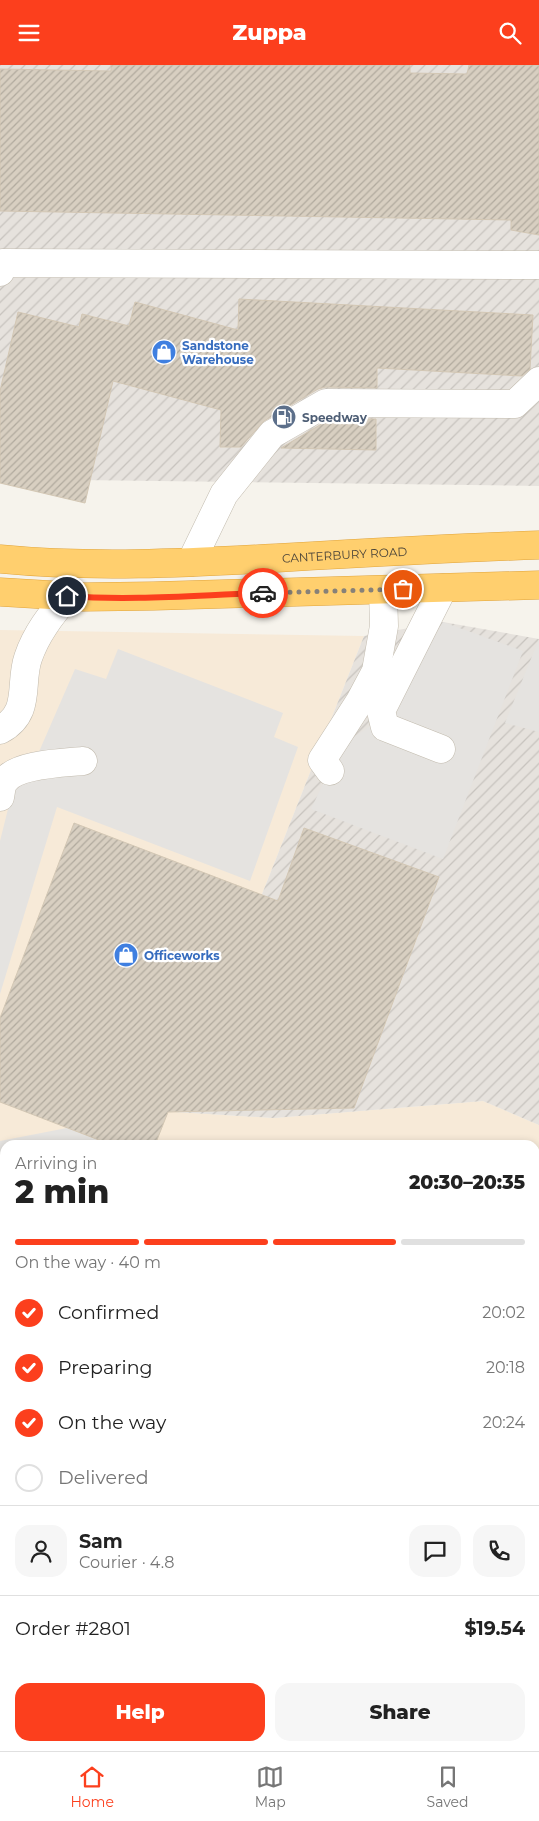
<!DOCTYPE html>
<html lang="en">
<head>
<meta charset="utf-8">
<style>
	body { margin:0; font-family:Montserrat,sans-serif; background:#f6f6f6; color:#222; height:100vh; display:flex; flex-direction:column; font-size:19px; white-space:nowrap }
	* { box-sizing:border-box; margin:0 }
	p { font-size:16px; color:#767676 }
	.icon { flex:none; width:28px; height:28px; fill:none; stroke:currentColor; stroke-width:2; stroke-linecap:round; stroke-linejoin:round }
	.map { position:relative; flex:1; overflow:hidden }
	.panel { position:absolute; left:0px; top:1075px; width:540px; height:611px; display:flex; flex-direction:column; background:#fff; border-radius:15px 15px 0 0; box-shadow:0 2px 8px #0003 }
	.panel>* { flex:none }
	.pin { position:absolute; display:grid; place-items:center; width:42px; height:42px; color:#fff; margin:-21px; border:2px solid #fff; border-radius:50%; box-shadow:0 1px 5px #0007 }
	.courier { position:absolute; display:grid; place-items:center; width:50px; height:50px; margin:-25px; border:4px solid #fc3f1d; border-radius:50%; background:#fff; color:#222; box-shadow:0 1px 6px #0007 }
	.head em { font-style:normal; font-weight:800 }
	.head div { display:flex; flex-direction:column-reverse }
	.head { display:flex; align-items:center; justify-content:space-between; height:85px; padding:0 15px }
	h1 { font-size:32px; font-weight:800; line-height:38px }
	.bar { display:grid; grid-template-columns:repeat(4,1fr); gap:8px 5px; align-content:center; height:60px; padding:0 15px }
	.bar i { height:6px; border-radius:4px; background:#e0e0e0 }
	.bar .current { background:#fc3f1d }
	.bar p { grid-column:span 4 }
	.line { display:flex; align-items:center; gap:12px; padding:0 15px; border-top:1px solid #e0e0e0 }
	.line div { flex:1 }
	.round { display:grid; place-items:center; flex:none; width:52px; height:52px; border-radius:15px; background:#f6f6f6 }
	ol { padding:0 15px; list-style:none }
	li { display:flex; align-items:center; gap:15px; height:55px }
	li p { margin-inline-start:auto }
	li .icon { padding:5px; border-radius:50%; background:#fc3f1d; color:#fff; stroke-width:4 }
	li:last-child { color:#767676 }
	li i { width:28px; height:28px; border:2px solid #e0e0e0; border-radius:50% }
	.button { display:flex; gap:10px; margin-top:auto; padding:10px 15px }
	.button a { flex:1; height:58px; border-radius:15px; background:#fc3f1d; color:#fff; font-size:20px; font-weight:800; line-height:58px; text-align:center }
	.button a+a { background:#f6f6f6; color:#222 }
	header { display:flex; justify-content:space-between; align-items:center; height:65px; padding:0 15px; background:#fc3f1d; color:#fff; font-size:22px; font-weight:800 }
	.tab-bar { display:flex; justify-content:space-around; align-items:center; height:70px; border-top:1px solid #e0e0e0; background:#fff; font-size:14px; color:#767676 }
	.tab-bar a { display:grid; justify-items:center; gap:2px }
	.tab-bar .current { color:#fc3f1d }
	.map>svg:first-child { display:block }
	.commercial { fill:#f7ead8 }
	.industrial { fill:url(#industrial-furrows) }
	.parking { fill:#e5e3e0 }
	.water { fill:url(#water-rules) }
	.building { fill:url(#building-hatch); stroke:#d3c7b4 }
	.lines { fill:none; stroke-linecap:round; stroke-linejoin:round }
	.minor-casing { stroke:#c2bbae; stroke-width:29 }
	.highway-casing { stroke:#e0a43c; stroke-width:29 }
	.minor { stroke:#fff; stroke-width:28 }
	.highway { stroke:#ffcf6e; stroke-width:28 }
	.done { stroke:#878178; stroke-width:5; stroke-dasharray:0 9 }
	.route { stroke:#fc3f1d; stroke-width:6 }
	.labels { text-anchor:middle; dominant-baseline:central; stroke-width:4.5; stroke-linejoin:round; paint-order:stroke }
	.shop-label { font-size:12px; font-weight:bold; fill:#366cbe; stroke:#fff; text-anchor:start }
	.service-label { font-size:12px; font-weight:bold; fill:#4e5e75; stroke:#fff; text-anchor:start }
	.street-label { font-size:12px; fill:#4b4439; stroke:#fff }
</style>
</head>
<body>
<header><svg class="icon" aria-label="menu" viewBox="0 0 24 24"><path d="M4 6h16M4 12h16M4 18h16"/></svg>Zuppa<svg class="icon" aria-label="search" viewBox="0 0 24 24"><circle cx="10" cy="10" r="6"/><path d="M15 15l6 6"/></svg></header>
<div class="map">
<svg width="539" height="1686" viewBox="0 0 539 1686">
	<defs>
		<pattern id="industrial-furrows" width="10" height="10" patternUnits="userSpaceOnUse" patternTransform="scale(1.25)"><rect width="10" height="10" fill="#e6e2dd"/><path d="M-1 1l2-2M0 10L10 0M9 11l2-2" fill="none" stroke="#c7c3be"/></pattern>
		<pattern id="water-rules" width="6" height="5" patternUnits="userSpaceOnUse" patternTransform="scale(1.25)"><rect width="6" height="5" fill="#a9d4f2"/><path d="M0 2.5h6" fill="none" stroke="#8caec5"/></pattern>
		<pattern id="building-hatch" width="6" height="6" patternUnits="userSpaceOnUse" patternTransform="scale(1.25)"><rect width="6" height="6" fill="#d8cfc1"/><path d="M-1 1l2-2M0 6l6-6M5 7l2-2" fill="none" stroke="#b1aa9e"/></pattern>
	</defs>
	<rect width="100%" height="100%" fill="#f6f3ec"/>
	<polygon class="commercial" points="0,565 364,571 176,1047 274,1053 483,1036 539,1060 539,1177 535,1180 535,1080 5,1080 5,1393 0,1393"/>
	<g class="industrial">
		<polygon points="0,0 539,0 539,421 0,414"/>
		<polygon points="443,557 539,574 539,1060 483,1036 274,1053 176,1047 364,571"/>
		<polygon points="539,1232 539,1686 0,1686 0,1436 5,1435 5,1681 535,1681 535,1235"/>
	</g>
	<g class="parking">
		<polygon points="443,557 523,586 443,794 311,744 342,680 394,645"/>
		<polygon points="539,574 539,667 505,658"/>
		<polygon points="118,584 283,648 274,672 298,682 250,816 57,742 0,929 0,776 13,724 38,689 75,604 106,614"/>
		<polygon points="67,1063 112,1080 5,1080 5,1384 0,1386 0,1076"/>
	</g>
	<polygon class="water" points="5,1400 5,1441 0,1442 0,1401"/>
	<g class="building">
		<polygon points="111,0 410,0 410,8 467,9 469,0 539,0 539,170 511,165 511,155 0,146 0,4 111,6"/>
		<polygon points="239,234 533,250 530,304 522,311 377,303 377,323 326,322 318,324 264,356 241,382 220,382 221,345 113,316 85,438 0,418 0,326 18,247 79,262 82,249 129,261 135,237 238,265"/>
		<polygon points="330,354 376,354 376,385 281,383"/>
		<polygon points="74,758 278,836 304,763 439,812 354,1043 168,1047 155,1080 112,1080 0,1037 0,953"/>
	</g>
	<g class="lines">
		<defs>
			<g id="minor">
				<polyline points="0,207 2,198 539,200"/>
				<polyline points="191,497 224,429 272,369 326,338 515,339 539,316"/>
				<path d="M0,665C32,648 19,619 28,593C36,569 51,550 67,531"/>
				<polyline points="441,684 385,662 381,646 443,523"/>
				<polyline points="330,706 322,695 360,636 376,606 384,561 383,525"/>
				<path d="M0,732C1,728 1,721 4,717C15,699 63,698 83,696"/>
				<polyline points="535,1222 539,1224"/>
				<polyline points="535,1356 539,1355"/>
				<polyline points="535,1510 539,1522"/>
				<polyline points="0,1517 5,1515"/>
				<polyline points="535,1588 539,1587"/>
				<polyline points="0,1622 5,1639"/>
				<polyline points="17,1681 19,1686"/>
			</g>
			<g id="highway">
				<path id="s1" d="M0,494C92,503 185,498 277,493C364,488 452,483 539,480"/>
				<polyline points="0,527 84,532 154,531 539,520"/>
			</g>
		</defs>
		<use href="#minor" class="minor-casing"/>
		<use href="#highway" class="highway-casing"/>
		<use href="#minor" class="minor"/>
		<use href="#highway" class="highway"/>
	</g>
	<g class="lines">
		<polyline class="done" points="263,528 403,524"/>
		<path class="route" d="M67,531C132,536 198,530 263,528"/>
	</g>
	<defs>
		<symbol id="shop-disc" viewBox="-11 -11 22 22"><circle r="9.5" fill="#3f7fe0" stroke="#fff"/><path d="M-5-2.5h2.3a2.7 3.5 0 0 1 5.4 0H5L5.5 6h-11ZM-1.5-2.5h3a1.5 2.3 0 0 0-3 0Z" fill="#fff"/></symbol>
		<symbol id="fuel-disc" viewBox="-11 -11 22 22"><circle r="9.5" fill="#5c6f8a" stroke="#fff"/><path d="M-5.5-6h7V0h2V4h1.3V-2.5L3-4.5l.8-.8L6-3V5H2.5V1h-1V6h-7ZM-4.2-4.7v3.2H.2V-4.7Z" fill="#fff"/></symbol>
	</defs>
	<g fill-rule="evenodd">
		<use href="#shop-disc" x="150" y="273" width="28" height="28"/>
		<use href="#fuel-disc" x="270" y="338" width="28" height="28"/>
		<use href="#shop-disc" x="112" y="876" width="28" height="28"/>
	</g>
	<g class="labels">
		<g class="shop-label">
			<text x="182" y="280">Sandstone<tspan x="182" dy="14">Warehouse</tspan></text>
			<text x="144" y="890">Officeworks</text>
		</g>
		<g class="service-label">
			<text x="302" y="352">Speedway</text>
		</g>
		<g class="street-label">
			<text stroke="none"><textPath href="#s1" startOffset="345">CANTERBURY ROAD</textPath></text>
		</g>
	</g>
</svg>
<div class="pin" style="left:403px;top:524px;background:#ea580c"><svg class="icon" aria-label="bag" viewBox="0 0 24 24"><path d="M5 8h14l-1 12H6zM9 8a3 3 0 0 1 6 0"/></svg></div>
<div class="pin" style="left:67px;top:531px;background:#1f2937"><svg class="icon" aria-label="home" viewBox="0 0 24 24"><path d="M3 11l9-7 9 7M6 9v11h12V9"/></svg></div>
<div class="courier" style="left:263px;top:528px"><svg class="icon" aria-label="car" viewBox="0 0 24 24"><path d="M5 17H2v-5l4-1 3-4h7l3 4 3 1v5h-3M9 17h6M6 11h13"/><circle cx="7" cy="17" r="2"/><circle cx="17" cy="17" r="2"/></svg></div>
<section class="panel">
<div class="head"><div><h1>2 min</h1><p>Arriving in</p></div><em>20:30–20:35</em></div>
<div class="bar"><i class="current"></i><i class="current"></i><i class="current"></i><i></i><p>On the way · 40 m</p></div>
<ol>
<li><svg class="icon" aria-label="check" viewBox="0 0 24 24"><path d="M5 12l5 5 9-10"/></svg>Confirmed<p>20:02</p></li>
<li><svg class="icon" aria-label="check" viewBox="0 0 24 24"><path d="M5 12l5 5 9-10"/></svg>Preparing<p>20:18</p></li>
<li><svg class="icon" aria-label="check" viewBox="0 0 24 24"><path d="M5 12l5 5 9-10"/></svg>On the way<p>20:24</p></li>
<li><i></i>Delivered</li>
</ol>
<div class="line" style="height:90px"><a class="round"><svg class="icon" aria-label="person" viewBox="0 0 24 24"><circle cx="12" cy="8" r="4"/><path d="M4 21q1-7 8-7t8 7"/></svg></a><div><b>Sam</b><p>Courier · 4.8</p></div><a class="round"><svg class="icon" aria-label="chat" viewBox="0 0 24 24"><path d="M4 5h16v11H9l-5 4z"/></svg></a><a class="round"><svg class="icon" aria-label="phone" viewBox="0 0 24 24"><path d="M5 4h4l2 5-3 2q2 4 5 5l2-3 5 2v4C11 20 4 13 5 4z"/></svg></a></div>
<div class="line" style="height:65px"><div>Order #2801</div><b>$19.54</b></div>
<div class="button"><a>Help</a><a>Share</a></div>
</section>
</div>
<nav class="tab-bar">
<a class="current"><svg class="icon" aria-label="home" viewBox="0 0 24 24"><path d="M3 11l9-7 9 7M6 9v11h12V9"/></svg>Home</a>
<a><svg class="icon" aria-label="map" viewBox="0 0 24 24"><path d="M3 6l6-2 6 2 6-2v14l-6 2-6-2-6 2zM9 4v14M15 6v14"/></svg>Map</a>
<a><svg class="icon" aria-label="saved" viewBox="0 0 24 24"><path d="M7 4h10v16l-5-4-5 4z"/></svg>Saved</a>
</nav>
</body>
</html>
